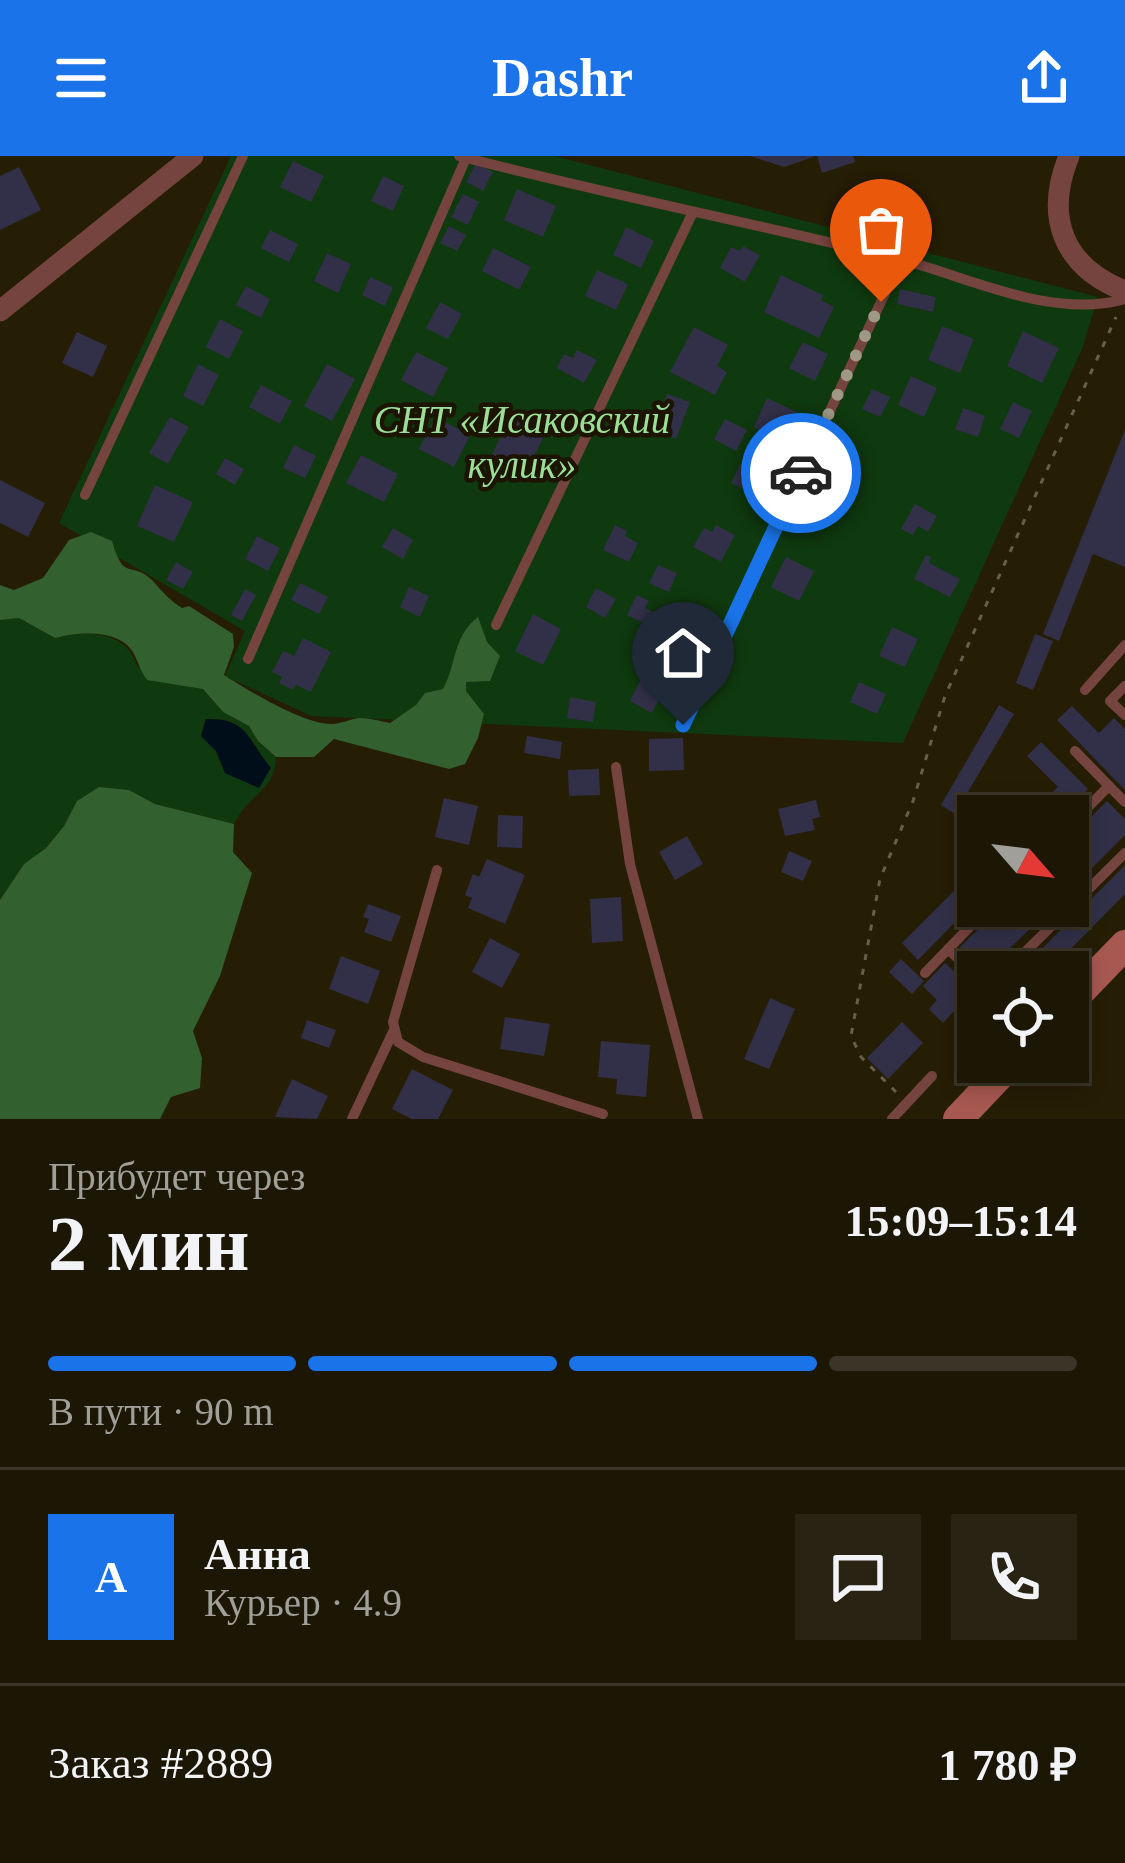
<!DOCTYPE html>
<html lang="ru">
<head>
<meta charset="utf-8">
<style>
	body { margin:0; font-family:Georgia,serif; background:#292313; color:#f1f3f6; height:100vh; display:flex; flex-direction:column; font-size:45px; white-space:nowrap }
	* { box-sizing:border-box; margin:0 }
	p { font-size:39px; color:#a09f9a }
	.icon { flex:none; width:66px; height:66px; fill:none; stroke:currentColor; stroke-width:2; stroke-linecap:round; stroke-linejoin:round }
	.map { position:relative; height:963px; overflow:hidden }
	.drawer { display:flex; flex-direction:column; background:#1c1604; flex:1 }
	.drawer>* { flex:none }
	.needle { width:78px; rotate:118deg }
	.tools { position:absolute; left:957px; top:639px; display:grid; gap:24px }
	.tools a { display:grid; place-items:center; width:132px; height:132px; border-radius:0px; background:#1c1604; box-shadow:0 6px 18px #0003,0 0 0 3px #3a3526; font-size:60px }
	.pin { position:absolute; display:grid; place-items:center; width:102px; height:102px; color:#fff; margin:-123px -51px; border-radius:50% 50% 50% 0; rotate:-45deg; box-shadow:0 0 12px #0007 }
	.pin .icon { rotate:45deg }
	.courier { position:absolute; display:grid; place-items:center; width:120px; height:120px; margin:-60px; border:9px solid #1a73e8; border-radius:50%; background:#fff; color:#222; box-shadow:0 3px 15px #0007 }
	.overview em { font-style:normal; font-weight:600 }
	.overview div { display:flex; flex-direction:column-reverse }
	.overview { display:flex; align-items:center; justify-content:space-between; height:204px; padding:0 48px }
	h1 { font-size:78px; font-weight:600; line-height:90px }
	.bar { display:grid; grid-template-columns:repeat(4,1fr); gap:18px 12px; align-content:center; height:144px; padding:0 48px }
	.bar i { height:15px; border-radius:9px; background:#3a3526 }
	.bar .on { background:#1a73e8 }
	.bar p { grid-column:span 4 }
	.line { display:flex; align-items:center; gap:30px; padding:0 48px; border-top:3px solid #3a3526 }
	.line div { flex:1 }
	.round { display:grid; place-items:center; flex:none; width:126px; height:126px; border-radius:0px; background:#292313 }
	header { display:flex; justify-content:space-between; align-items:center; height:156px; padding:0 48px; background:#1a73e8; color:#fff; font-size:54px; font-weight:600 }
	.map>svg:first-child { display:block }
	.green { fill:#0f390e; fill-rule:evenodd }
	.forest { fill:#32602f }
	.water { fill:#000e1a }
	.building { fill:#313048 }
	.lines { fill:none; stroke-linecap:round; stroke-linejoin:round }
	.path { stroke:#675f4a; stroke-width:3; stroke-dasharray:6 9; stroke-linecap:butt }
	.lane { stroke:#75443f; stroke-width:10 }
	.street { stroke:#75443f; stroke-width:21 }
	.secondary { stroke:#a65851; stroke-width:30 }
	.done { stroke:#9f9886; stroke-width:12; stroke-dasharray:0 21.6 }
	.route { stroke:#1a73e8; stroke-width:15 }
	.labels { text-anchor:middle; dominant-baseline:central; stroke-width:9; stroke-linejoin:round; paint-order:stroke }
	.park-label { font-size:39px; font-style:italic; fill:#9adf95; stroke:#1d1400 }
</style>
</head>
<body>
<header><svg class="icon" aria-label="menu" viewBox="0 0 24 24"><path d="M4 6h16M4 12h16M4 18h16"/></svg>Dashr<svg class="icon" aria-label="share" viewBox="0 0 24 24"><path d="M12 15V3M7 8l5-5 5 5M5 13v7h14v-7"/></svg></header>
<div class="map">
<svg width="1125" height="963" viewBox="0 0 1125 963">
	<rect width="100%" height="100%" fill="#261d05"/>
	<g class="green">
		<polygon points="231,0 555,0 1098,141 1082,193 903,587 311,560 225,520 245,475 59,367"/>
		<path d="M19,462L55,482C85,474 127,474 137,510L203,533L223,556L249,570L258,585L276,601C275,636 249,637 234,668L155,648L129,634L77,645L64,670L46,692L24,708L0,744V464ZM206,563C248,561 248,584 270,612L259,631L225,617L216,595L201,580Z"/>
	</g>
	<g class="forest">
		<path d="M91,376L112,385C124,427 131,404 152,424C162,435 169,444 182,452L189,450L233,478L234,491L224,519C249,535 303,568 331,568C341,568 350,563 360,562C369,562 380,565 390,567L416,549L425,537L443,533C457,508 452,481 478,461L487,486L500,500L490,525L466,526V535L484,558L478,582L465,608L449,613L334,583L314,601H276L258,585L249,570L223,556L203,533L147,524C140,515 138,505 133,496C118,472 78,476 55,482L19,462L0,464V429L14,434L43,422L69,384Z"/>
		<polygon points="99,631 129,634 155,648 234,668 233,696 252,717 220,820 193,875 202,902 200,932 171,941 160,963 0,963 0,744 24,708 46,692 64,670 77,645"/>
	</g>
	<path class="water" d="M206,563C249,562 247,584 271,612L259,632L225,617L216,595L201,580Z"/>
	<g class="building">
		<polygon points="750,0 813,0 813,1 784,11"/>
		<polygon points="817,0 853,0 855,6 822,17"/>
		<polygon points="293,5 324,20 311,46 280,31"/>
		<polygon points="476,7 493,16 483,35 466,26"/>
		<polygon points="19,11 41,54 0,74 0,20"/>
		<polygon points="383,20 404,30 393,55 371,45"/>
		<polygon points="517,33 556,50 543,81 504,64"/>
		<polygon points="463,38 479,46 468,69 451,61"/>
		<polygon points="449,70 466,79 457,95 440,87"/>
		<polygon points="626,71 654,85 641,112 613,99"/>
		<polygon points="270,74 298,88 289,106 261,92"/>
		<polygon points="743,90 760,99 745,126 720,112 731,91 740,95"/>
		<polygon points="493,92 531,111 519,134 482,115"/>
		<polygon points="327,97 351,108 338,137 314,125"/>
		<polygon points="597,114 628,128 616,154 585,140"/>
		<polygon points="781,119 823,139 821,144 834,151 819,182 764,156"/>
		<polygon points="370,121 393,131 385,150 362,139"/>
		<polygon points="246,130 270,143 261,162 236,149"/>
		<polygon points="900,133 936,141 933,156 897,148"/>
		<polygon points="440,146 462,158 448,183 426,172"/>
		<polygon points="220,163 243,175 229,203 206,191"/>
		<polygon points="942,170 974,183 960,217 928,204"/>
		<polygon points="694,171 728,189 717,210 727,216 715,239 670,216"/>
		<polygon points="1023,175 1059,192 1042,227 1007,210"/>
		<polygon points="77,176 107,190 93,221 62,207"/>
		<polygon points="803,186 828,198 815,225 789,212"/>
		<polygon points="577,194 597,204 584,227 557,212 564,198 573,202"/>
		<polygon points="416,196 448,212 433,241 401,224"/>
		<polygon points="198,208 219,219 203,250 183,240"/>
		<polygon points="327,208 355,223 332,265 304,250"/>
		<polygon points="911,220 937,232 924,261 898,249"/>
		<polygon points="261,229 292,245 280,268 249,251"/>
		<polygon points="872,233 890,241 880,261 862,253"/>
		<polygon points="667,238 690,246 676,283 653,274"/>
		<polygon points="767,242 797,256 783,285 754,271"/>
		<polygon points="1013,246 1032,255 1019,282 1000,273"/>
		<polygon points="963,252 985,260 978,281 955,273"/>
		<polygon points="170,261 189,271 168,308 149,297"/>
		<polygon points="435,261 470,279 454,311 419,293"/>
		<polygon points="509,261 545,278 527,315 492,299"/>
		<polygon points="725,263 747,274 736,295 714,283"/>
		<polygon points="1125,274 1125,411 1093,398 1059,485 1043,478"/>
		<polygon points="294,289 316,300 305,322 283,312"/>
		<polygon points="361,299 398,318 384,346 346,327"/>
		<polygon points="225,302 244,313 235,329 216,318"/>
		<polygon points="740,308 767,322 757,340 731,327"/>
		<polygon points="0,324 45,347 28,381 0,367"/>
		<polygon points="155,329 193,346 174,386 137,370"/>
		<polygon points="915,348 937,360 928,376 918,370 913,379 901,373"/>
		<polygon points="615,369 627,375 625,380 638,387 629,406 603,394"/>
		<polygon points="716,369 735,379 721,406 693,391 704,372 712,376"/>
		<polygon points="393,372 413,384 403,403 382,391"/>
		<polygon points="257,380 280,392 268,415 245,403"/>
		<polygon points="926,399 931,401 929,407 960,423 950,441 914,423"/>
		<polygon points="786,401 814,415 799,445 771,431"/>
		<polygon points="176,406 193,416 183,433 166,424"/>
		<polygon points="658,409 677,417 669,436 649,427"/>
		<polygon points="300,427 328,441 319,458 291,444"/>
		<polygon points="409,431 429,440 420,461 400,451"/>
		<polygon points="596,432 616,443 605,462 586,451"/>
		<polygon points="245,433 256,439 242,465 231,459"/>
		<polygon points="637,439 649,445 645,452 653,456 647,469 627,459"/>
		<polygon points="533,458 561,473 543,509 515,495"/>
		<polygon points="892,471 918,483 905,511 879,500"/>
		<polygon points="1035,478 1053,485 1033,534 1016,527"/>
		<polygon points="303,482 331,496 311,536 296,529 293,534 279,527 282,521 272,516 283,495 294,500"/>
		<polygon points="645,515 667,527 652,557 630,545"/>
		<polygon points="859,526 886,538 877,558 850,546"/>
		<polygon points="570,541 596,546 593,566 567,562"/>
		<polygon points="999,549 1014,558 955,658 941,649"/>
		<polygon points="1072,550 1099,577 1114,562 1125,573 1125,634 1057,564"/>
		<polygon points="527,580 562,586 560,603 524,597"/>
		<polygon points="683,582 684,614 649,615 649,583"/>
		<polygon points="1041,586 1088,633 1062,660 1029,660 1058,631 1027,600"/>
		<polygon points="599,613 600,639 569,640 568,614"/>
		<polygon points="444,642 478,650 469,689 435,681"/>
		<polygon points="816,644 820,661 812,663 815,674 785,680 778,653"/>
		<polygon points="1107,645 1125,663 1125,679 1068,736 1068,684"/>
		<polygon points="498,659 523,660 522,692 497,691"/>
		<polygon points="687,680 703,708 675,724 659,696"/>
		<polygon points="789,695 812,705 803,725 781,716"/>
		<polygon points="487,703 525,719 505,768 468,752 472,742 465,739 473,718 479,721"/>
		<polygon points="1125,709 1125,738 1048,816 1019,816"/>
		<polygon points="978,711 978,743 918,804 902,787"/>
		<polygon points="621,741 623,785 592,787 590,743"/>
		<polygon points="368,748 401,760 391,786 364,776 369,763 363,761"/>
		<polygon points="1002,750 1054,750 985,816 960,791"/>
		<polygon points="490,782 520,798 502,832 472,816"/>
		<polygon points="341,800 380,815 368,848 329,833"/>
		<polygon points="901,803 924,825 912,838 889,816"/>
		<polygon points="945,807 974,834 943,867 929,853 937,844 923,830"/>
		<polygon points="770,842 795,853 769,913 744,903"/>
		<polygon points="978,857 978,889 971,896 955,879"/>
		<polygon points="505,861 550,868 544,900 500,893"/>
		<polygon points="307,864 336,874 329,892 301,882"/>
		<polygon points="902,866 923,887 888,923 867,902"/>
		<polygon points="601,885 650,889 646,941 616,938 617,923 598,921"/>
		<polygon points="412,913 453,934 438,963 412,963 392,953"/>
		<polygon points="292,923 328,940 317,963 275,961"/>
	</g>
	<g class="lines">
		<polyline class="path" points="896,936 861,901 851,880 880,723 913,645 945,540 1116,161"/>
		<g class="lane">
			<path d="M459,0C604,38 750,66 895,102C968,120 1049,164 1125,143"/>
			<polyline points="85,339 243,0"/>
			<polyline points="496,469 693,56"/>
			<polyline points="248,503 466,2"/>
			<polyline points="1125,530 1110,545 1125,559"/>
			<polyline points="1085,534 1125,489"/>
			<polyline points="683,569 901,103"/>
			<polyline points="616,611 630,708 698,963"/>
			<polyline points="1109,630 1125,646"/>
			<polyline points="1068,671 1109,630 1075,595"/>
			<polyline points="437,714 393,866 398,886 423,901 603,958"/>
			<polyline points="948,793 978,821"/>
			<polyline points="1005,816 1125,697"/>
			<polyline points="925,817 990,750"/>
			<polyline points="352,963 393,876"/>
			<polyline points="892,963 932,920"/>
		</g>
		<g class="street">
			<path d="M1069,0C1044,61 1063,111 1125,135"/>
			<polyline points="0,155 193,0"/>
		</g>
		<g class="secondary">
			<polyline points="1068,848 1125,789"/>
			<polyline points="958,963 1012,906"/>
		</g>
	</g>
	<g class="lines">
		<polyline class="done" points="801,317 881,146"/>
		<polyline class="route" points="683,569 801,317"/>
	</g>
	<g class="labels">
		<g class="park-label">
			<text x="522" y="263">СНТ «Исаковский<tspan x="522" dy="45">кулик»</tspan></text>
		</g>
	</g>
</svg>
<div class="tools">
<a><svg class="needle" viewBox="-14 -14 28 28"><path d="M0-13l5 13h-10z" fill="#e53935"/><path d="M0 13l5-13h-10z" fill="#a09f9a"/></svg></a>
<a><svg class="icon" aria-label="locate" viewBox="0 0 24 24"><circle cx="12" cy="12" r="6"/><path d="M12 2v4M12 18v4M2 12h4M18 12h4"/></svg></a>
</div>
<div class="pin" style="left:881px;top:146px;background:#ea580c"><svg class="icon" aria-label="bag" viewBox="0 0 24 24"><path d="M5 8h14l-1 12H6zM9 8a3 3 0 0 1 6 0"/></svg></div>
<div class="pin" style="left:683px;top:569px;background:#1f2937"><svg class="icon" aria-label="home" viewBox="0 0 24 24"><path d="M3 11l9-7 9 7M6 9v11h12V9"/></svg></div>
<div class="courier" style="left:801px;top:317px"><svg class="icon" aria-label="car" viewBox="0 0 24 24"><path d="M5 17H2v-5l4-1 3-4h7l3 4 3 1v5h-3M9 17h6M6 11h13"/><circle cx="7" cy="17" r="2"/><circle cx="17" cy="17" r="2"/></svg></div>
</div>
<section class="drawer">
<div class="overview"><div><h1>2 мин</h1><p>Прибудет через</p></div><em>15:09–15:14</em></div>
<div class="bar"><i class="on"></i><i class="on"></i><i class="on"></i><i></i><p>В пути · 90 m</p></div>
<div class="line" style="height:216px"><b class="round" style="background:#1a73e8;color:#fff">А</b><div><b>Анна</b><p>Курьер · 4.9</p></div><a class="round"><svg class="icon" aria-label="chat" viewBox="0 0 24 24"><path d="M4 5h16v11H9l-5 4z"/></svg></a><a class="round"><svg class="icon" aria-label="phone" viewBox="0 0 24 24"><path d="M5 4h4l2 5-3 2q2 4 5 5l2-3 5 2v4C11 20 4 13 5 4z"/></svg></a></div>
<div class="line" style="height:156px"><div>Заказ #2889</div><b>1 780 ₽</b></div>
</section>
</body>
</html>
